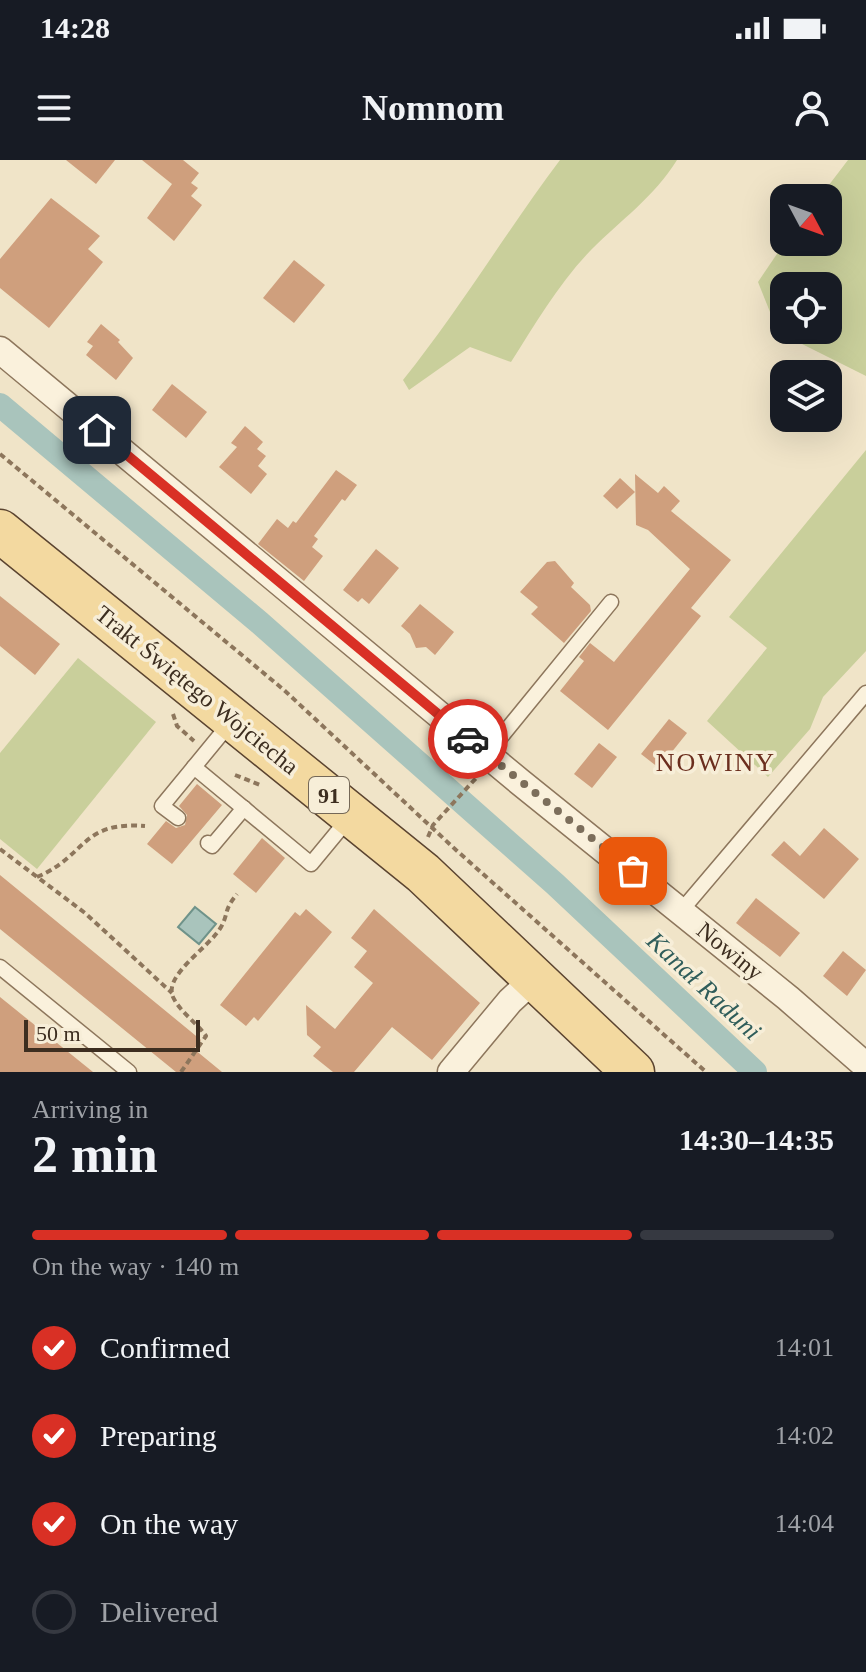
<!DOCTYPE html>
<html lang="en">
<head>
<meta charset="utf-8">
<style>
	body { margin:0; font-family:Georgia,serif; background:#242831; color:#f1f3f6; height:100vh; display:flex; flex-direction:column; font-size:30px; white-space:nowrap }
	* { box-sizing:border-box; margin:0 }
	p { font-size:26px; color:#9ea1a6 }
	.icon { flex:none; width:44px; height:44px; fill:none; stroke:currentColor; stroke-width:2; stroke-linecap:round; stroke-linejoin:round }
	.map { position:relative; height:912px; overflow:hidden }
	.panel { display:flex; flex-direction:column; background:#171b24; flex:1 }
	.panel>* { flex:none }
	.needle { width:52px; rotate:131deg }
	.buttons { position:absolute; left:770px; top:24px; display:grid; gap:16px }
	.buttons a { display:grid; place-items:center; width:72px; height:72px; border-radius:16px; background:#171b24; box-shadow:0 8px 32px #0002; font-size:40px }
	.scale { position:absolute; left:24px; bottom:20px; width:176px; box-sizing:border-box; padding-left:8px; border:4px solid #3d2e20; border-top:0; font-size:22px; line-height:28px; white-space:nowrap; color:#3d2e20; -webkit-text-stroke:6px #f7eed8; paint-order:stroke }
	.pin { position:absolute; display:grid; place-items:center; width:68px; height:68px; color:#fff; margin:-34px; border-radius:16px; box-shadow:0 4px 12px #0006 }
	.courier { position:absolute; display:grid; place-items:center; width:80px; height:80px; margin:-40px; border:6px solid #d93025; border-radius:50%; background:#fff; color:#222; box-shadow:0 2px 10px #0007 }
	.summary em { font-style:normal; font-weight:700 }
	.summary div { display:flex; flex-direction:column-reverse }
	.summary { display:flex; align-items:center; justify-content:space-between; height:136px; padding:0 32px }
	h1 { font-size:52px; font-weight:700; line-height:60px }
	.bar { display:grid; grid-template-columns:repeat(4,1fr); gap:12px 8px; align-content:center; height:96px; padding:0 32px }
	.bar i { height:10px; border-radius:6px; background:#363941 }
	.bar .on { background:#d93025 }
	.bar p { grid-column:span 4 }
	ol { padding:0 32px; list-style:none }
	li { display:flex; align-items:center; gap:24px; height:88px }
	li p { margin-inline-start:auto }
	li .icon { padding:8px; border-radius:50%; background:#d93025; color:#fff; stroke-width:4 }
	li:last-child { color:#9ea1a6 }
	li i { width:44px; height:44px; border:4px solid #363941; border-radius:50% }
	.status { display:flex; justify-content:space-between; align-items:center; height:56px; padding:0 40px; background:#171b24; direction:ltr }
	.status svg { height:22px; fill:currentColor }
	header { display:flex; justify-content:space-between; align-items:center; height:104px; padding:0 32px; background:#171b24; font-size:36px; font-weight:700 }
	.map>svg:first-child { display:block }
	.green { fill:#c9cf9b; fill-rule:evenodd }
	.water { fill:#a9c4bc; stroke:#6f938a; stroke-width:2 }
	.lines { fill:none; stroke-linecap:round; stroke-linejoin:round }
	.canal { stroke:#a9c4bc; stroke-width:24 }
	.building { fill:#cf9f7d }
	.service-casing { stroke:#8d765c; stroke-width:17 }
	.minor-casing { stroke:#8d765c; stroke-width:29 }
	.primary-casing { stroke:#5b4430; stroke-width:45 }
	.path { stroke:#8d765c; stroke-width:4; stroke-dasharray:6 4; stroke-linecap:butt }
	.service { stroke:#faf1dc; stroke-width:14 }
	.minor { stroke:#faf1dc; stroke-width:26 }
	.primary { stroke:#f3d9a0; stroke-width:42 }
	.done { stroke:#7c6e5b; stroke-width:8; stroke-dasharray:0 14.4 }
	.route { stroke:#d93025; stroke-width:10 }
	.labels { text-anchor:middle; dominant-baseline:central; stroke-width:7; stroke-linejoin:round; paint-order:stroke }
	.shield { fill:#f7eed8; stroke:#756857; stroke-width:2 }
	.shield-label { font-size:22px; font-weight:bold; fill:#3d2e20 }
	.street-label { font-size:24px; fill:#3d2e20; stroke:#f7eed8 }
	.neighbourhood-label { font-size:26px; letter-spacing:2px; fill:#6b2e1e; stroke:#f7eed8 }
	.water-label { font-size:26px; font-style:italic; fill:#2f5d5a; stroke:#f7eed8 }
</style>
</head>
<body>
<div class="status"><b>14:28</b><svg viewBox="0 0 49 12"><path d="M0 12V9h3v3zM5 12V6h3v6zM10 12V3h3v9zM15 12V0h3v12zM26 1h20v11H26zM47 4h2v5h-2z"/></svg></div>
<header><svg class="icon" aria-label="menu" viewBox="0 0 24 24"><path d="M4 6h16M4 12h16M4 18h16"/></svg>Nomnom<svg class="icon" aria-label="person" viewBox="0 0 24 24"><circle cx="12" cy="8" r="4"/><path d="M4 21q1-7 8-7t8 7"/></svg></header>
<div class="map">
<svg width="866" height="912" viewBox="0 0 866 912">
	<rect width="100%" height="100%" fill="#f0e4c8"/>
	<g class="green">
		<path d="M560,0H677C654,37 621,60 591,90C559,123 536,163 511,202L470,187L409,230L403,220C460,149 506,72 560,0Z"/>
		<path d="M848,0H866V216L778,172L758,122L785,82H828V38H819ZM828,126V170H784V126Z"/>
		<polygon points="866,290 866,491 823,537 810,569 768,617 707,561 767,488 729,457"/>
		<polygon points="78,498 156,562 37,709 0,679 0,593"/>
	</g>
	<polygon class="water" points="195,747 216,764 199,784 178,767"/>
	<g class="lines">
		<polyline class="canal" points="0,245 260,463 555,724 755,912"/>
	</g>
	<g class="building">
		<polygon points="66,0 115,0 96,24"/>
		<polygon points="142,0 183,0 199,13 191,23 198,28 191,36 202,45 174,81 147,58 172,24"/>
		<polygon points="51,38 100,76 88,89 103,102 49,168 0,128 0,99"/>
		<polygon points="294,100 325,125 294,163 263,138"/>
		<polygon points="101,164 120,180 118,182 133,198 116,220 86,195 93,186 87,182"/>
		<polygon points="172,224 207,252 186,278 152,250"/>
		<polygon points="245,266 263,282 257,289 266,296 258,306 267,314 251,334 219,307 237,287 231,283"/>
		<polygon points="336,310 357,325 345,341 342,339 314,376 318,379 312,387 323,396 304,421 258,384 277,359 288,368 293,361 296,363"/>
		<polygon points="635,314 658,333 664,326 680,341 671,351 731,400 691,448 701,456 608,570 560,531 584,501 579,497 590,483 614,502 690,409 648,370 636,365"/>
		<polygon points="620,318 635,332 617,349 603,336"/>
		<polygon points="376,389 399,408 369,444 362,438 358,442 343,430"/>
		<polygon points="555,401 574,423 571,427 590,445 591,451 564,483 531,454 538,447 520,432 547,402"/>
		<polygon points="0,436 60,484 35,515 0,486"/>
		<polygon points="420,444 454,472 435,495 426,487 416,488 410,474 401,466"/>
		<polygon points="669,559 687,573 659,608 641,594"/>
		<polygon points="599,583 617,597 592,628 574,614"/>
		<polygon points="197,624 222,645 172,704 147,684 166,661 176,668 185,665 187,655 179,646"/>
		<polygon points="824,668 859,699 824,739 771,695 784,681 800,696"/>
		<polygon points="262,678 285,698 256,733 233,714"/>
		<polygon points="0,715 201,880 194,889 222,912 176,912 0,769"/>
		<polygon points="756,738 800,773 780,797 736,763"/>
		<polygon points="306,749 332,772 258,861 254,857 246,866 220,845 295,752 300,756"/>
		<polygon points="374,749 480,843 432,900 392,867 354,912 333,912 313,896 321,887 307,875 306,845 335,869 373,823 354,807 367,791 351,778"/>
		<polygon points="843,791 866,810 847,836 823,816"/>
		<polygon points="0,837 93,912 0,912"/>
	</g>
	<g class="lines">
		<defs>
			<g id="service">
				<polyline points="487,594 611,442"/>
				<polyline points="194,607 311,704 349,658"/>
				<polyline points="178,658 162,646 231,562"/>
				<polyline points="208,683 212,686 244,648"/>
				<polyline points="681,751 866,533"/>
				<polyline points="0,807 129,912"/>
			</g>
			<g id="minor">
				<polyline points="0,190 520,622 788,838 866,906"/>
				<polyline points="451,912 510,841 536,817"/>
			</g>
			<polyline id="primary" points="0,371 423,713 633,912"/>
		</defs>
		<use href="#service" class="service-casing"/>
		<use href="#minor" class="minor-casing"/>
		<use href="#primary" class="primary-casing"/>
		<g class="path">
			<polyline points="0,294 284,530 456,690 706,912"/>
			<polyline points="173,554 177,566 194,581"/>
			<polyline points="235,615 260,625"/>
			<polyline points="428,677 433,665 478,616"/>
			<polyline points="0,689 85,753 172,833"/>
			<path d="M37,717C87,696 80,661 145,666"/>
			<path d="M181,912L206,876C197,863 180,852 173,837C163,815 211,786 221,767C229,753 223,751 237,734"/>
		</g>
		<use href="#service" class="service"/>
		<use href="#minor" class="minor"/>
		<use href="#primary" class="primary"/>
	</g>
	<g class="lines">
		<polyline class="done" points="468,579 633,711"/>
		<polyline class="route" points="97,270 468,579"/>
	</g>
	<g class="labels">
		<rect class="shield" x="309" y="617" width="40" height="36" rx="6"/>
		<g class="shield-label">
			<text x="329" y="635">91</text>
		</g>
		<g class="street-label">
			<text transform="translate(197 530) rotate(39)">Trakt Świętego Wojciecha</text>
			<text transform="translate(730 791) rotate(39)">Nowiny</text>
		</g>
		<g class="neighbourhood-label">
			<text x="716" y="602">NOWINY</text>
		</g>
		<g class="water-label">
			<text transform="translate(704 826) rotate(43)">Kanał Raduni</text>
		</g>
	</g>
</svg>
<div class="buttons">
<a><svg class="needle" viewBox="-14 -14 28 28"><path d="M0-13l5 13h-10z" fill="#e53935"/><path d="M0 13l5-13h-10z" fill="#9ea1a6"/></svg></a>
<a><svg class="icon" aria-label="locate" viewBox="0 0 24 24"><circle cx="12" cy="12" r="6"/><path d="M12 2v4M12 18v4M2 12h4M18 12h4"/></svg></a>
<a><svg class="icon" aria-label="layers" viewBox="0 0 24 24"><path d="M12 4l9 5-9 5-9-5zM3 14l9 5 9-5"/></svg></a>
</div>
<div class="scale">50 m</div>
<div class="pin" style="left:633px;top:711px;background:#ea580c"><svg class="icon" aria-label="bag" viewBox="0 0 24 24"><path d="M5 8h14l-1 12H6zM9 8a3 3 0 0 1 6 0"/></svg></div>
<div class="pin" style="left:97px;top:270px;background:#1f2937"><svg class="icon" aria-label="home" viewBox="0 0 24 24"><path d="M3 11l9-7 9 7M6 9v11h12V9"/></svg></div>
<div class="courier" style="left:468px;top:579px"><svg class="icon" aria-label="car" viewBox="0 0 24 24"><path d="M5 17H2v-5l4-1 3-4h7l3 4 3 1v5h-3M9 17h6M6 11h13"/><circle cx="7" cy="17" r="2"/><circle cx="17" cy="17" r="2"/></svg></div>
</div>
<section class="panel">
<div class="summary"><div><h1>2 min</h1><p>Arriving in</p></div><em>14:30–14:35</em></div>
<div class="bar"><i class="on"></i><i class="on"></i><i class="on"></i><i></i><p>On the way · 140 m</p></div>
<ol>
<li><svg class="icon" aria-label="check" viewBox="0 0 24 24"><path d="M5 12l5 5 9-10"/></svg>Confirmed<p>14:01</p></li>
<li><svg class="icon" aria-label="check" viewBox="0 0 24 24"><path d="M5 12l5 5 9-10"/></svg>Preparing<p>14:02</p></li>
<li><svg class="icon" aria-label="check" viewBox="0 0 24 24"><path d="M5 12l5 5 9-10"/></svg>On the way<p>14:04</p></li>
<li><i></i>Delivered</li>
</ol>
</section>
</body>
</html>
